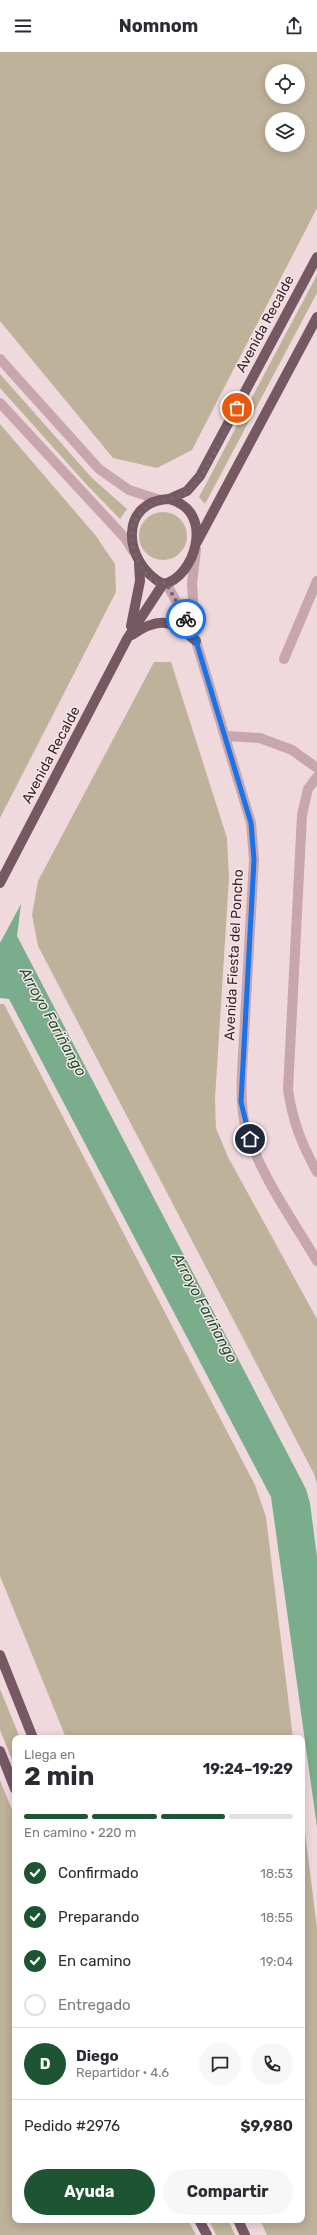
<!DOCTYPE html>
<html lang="es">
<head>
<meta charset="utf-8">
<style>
	body { margin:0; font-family:Rubik,sans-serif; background:#f7f7f7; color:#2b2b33; height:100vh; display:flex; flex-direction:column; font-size:15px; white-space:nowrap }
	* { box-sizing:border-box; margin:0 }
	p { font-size:13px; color:#7c7c81 }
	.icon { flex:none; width:22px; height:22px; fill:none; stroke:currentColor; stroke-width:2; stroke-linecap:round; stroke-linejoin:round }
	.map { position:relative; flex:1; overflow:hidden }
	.panel { position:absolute; left:12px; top:1683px; width:293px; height:488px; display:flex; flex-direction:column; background:#fff; border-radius:8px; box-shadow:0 2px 10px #0003 }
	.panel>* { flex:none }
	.fabs { position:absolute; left:265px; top:12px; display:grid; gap:8px }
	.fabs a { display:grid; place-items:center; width:40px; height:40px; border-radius:50%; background:#fff; box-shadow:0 2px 10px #0003; font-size:20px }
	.pin { position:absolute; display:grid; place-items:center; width:34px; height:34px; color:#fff; margin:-17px; border:2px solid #fff; border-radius:50%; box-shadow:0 1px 4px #0007 }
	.courier { position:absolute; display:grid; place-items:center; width:40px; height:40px; margin:-20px; border:3px solid #1a73e8; border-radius:50%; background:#fff; color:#222; box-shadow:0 1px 5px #0007 }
	.head em { font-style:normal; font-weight:700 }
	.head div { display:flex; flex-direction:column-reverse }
	.head { display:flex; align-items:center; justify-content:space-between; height:68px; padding:0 12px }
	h1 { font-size:26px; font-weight:700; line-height:30px }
	.bar { display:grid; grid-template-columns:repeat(4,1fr); gap:6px 4px; align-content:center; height:48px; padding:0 12px }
	.bar i { height:5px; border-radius:3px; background:#e1e1e2 }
	.bar .on { background:#1d5432 }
	.bar p { grid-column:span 4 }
	.line { display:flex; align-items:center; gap:10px; padding:0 12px; border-top:1px solid #e1e1e2 }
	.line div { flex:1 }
	.round { display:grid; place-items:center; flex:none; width:42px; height:42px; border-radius:21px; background:#f7f7f7 }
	ol { padding:0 12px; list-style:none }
	li { display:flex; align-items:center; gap:12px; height:44px }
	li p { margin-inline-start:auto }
	li .icon { padding:4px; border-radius:50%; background:#1d5432; color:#fff; stroke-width:4 }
	li:last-child { color:#7c7c81 }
	li i { width:22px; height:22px; border:2px solid #e1e1e2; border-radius:50% }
	.cta { display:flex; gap:8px; margin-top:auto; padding:8px 12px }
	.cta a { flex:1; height:46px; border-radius:24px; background:#1d5432; color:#fff; font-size:16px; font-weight:700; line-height:46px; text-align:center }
	.cta a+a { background:#f7f7f7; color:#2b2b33 }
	header { display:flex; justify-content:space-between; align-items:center; height:52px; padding:0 12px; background:#fff; font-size:18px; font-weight:700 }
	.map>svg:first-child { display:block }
	.green { fill:#bfb29a; fill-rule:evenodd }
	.water { fill:#79ad8b }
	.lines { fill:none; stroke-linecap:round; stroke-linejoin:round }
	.minor { stroke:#c8a6ae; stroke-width:10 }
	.major { stroke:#765863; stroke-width:10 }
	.done { stroke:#76656a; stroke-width:4; stroke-dasharray:0 7.2 }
	.route { stroke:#1a73e8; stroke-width:5 }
	.labels { text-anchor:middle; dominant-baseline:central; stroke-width:3; stroke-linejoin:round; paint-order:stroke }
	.street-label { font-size:14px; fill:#34272c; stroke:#f8e5e8 }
	.water-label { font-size:15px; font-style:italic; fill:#1d5432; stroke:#f8e5e8 }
</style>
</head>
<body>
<header><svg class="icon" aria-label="menu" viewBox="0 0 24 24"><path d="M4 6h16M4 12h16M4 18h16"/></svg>Nomnom<svg class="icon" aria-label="share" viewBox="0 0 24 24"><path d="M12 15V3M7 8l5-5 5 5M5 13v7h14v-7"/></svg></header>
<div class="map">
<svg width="317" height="2183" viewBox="0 0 317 2183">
	<rect width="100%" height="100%" fill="#f0d9dd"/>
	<g class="green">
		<path d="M0,0H317V156L192,398L157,416L113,406L0,269ZM272,19H298V45H272ZM272,67H298V93H272Z"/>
		<polygon points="317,223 317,241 205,452 199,445"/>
		<polygon points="0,322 92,426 127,457 120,467 86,432 0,336"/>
		<polygon points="0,372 96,484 115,512 116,540 0,766"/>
		<circle cx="163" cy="484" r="24"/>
		<polygon points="154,610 171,610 227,786 229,826 215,1047 216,1076 228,1105 317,1267 317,1432 314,1422 38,894 32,863 38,829"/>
		<polygon points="0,952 4,952 255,1433 266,1465 293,1686 66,1686 0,1524"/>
		<polygon points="0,1637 20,1686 15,1686 15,1715 0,1678"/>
		<polygon points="0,1728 15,1765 15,2168 188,2168 196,2183 0,2183"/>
		<polygon points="302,1756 317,1876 317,2183 267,2183 260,2168 302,2168"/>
		<polygon points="209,2168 228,2168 235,2183 216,2183"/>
	</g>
	<polygon class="water" points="21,852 17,884 306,1437 310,1451 317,1505 317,1775 271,1445 9,947 0,946 0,891"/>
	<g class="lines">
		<g class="minor">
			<polyline points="0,307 99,417 129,438 160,448"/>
			<polyline points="0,351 125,486 133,499"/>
			<path d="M166,531L184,563L196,589L251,771L254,808L242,1020C241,1039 241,1059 246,1077C261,1124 292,1167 317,1209"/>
			<polyline points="195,579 192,532 196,497"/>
			<polyline points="284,607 317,529"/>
			<polyline points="225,684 260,686 292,698 317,716"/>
			<path d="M317,725L308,737L302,763L288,1038C293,1070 301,1091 317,1120"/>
		</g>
		<g class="major">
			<polyline points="169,447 187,439 200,424 317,205"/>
			<path d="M169,447C217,459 194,527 163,532C122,510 119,449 169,447Z"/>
			<polyline points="197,490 317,265"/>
			<polyline points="131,574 140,529 139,511"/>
			<path d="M132,583C159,564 172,568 196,589"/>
			<polyline points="0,831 127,587 163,532"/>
			<polyline points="0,1603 33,1686"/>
			<polyline points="0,1699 15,1737"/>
			<polyline points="199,2168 207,2183"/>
			<polyline points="238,2168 245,2183"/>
		</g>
	</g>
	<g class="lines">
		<path class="done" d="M186,567L166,531C142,535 125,488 135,469C150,442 168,453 187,440C206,425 225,378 237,356"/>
		<polyline class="route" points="186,567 196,589 251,771 254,808 241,1050 250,1087"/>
	</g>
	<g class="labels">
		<g class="street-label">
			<text transform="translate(265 272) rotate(-62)">Avenida Recalde</text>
			<text transform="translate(51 703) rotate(-62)">Avenida Recalde</text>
			<text transform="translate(234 903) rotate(-87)">Avenida Fiesta del Poncho</text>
		</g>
		<g class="water-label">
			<text transform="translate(53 970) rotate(61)">Arroyo Fariñango</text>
			<text transform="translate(205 1256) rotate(62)">Arroyo Fariñango</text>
		</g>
	</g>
</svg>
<div class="fabs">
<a><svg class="icon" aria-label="locate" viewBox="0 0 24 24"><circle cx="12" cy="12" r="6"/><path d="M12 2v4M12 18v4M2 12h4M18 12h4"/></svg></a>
<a><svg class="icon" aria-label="layers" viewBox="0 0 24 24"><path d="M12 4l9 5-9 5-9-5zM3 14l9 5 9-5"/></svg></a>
</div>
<div class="pin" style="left:237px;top:356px;background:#ea580c"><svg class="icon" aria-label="bag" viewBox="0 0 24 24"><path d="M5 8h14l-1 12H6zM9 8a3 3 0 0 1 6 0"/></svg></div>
<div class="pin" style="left:250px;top:1087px;background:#1f2937"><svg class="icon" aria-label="home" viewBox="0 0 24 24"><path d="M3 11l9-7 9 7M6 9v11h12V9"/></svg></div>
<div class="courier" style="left:186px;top:567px"><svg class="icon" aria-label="bike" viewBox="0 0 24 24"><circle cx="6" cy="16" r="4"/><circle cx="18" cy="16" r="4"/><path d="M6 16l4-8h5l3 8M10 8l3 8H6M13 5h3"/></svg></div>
<section class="panel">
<div class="head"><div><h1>2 min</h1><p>Llega en</p></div><em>19:24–19:29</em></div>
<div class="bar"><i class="on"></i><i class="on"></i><i class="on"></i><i></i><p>En camino · 220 m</p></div>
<ol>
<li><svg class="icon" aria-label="check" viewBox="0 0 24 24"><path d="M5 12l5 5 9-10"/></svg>Confirmado<p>18:53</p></li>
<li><svg class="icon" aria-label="check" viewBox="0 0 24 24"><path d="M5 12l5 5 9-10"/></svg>Preparando<p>18:55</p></li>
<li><svg class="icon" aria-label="check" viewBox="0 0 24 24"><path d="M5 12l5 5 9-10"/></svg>En camino<p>19:04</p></li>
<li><i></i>Entregado</li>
</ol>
<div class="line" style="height:72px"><b class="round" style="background:#1d5432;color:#fff">D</b><div><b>Diego</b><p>Repartidor · 4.6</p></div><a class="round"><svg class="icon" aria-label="chat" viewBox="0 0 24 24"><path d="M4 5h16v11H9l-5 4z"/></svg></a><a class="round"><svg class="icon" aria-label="phone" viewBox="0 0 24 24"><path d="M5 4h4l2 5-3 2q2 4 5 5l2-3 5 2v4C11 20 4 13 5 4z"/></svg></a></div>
<div class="line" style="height:52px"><div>Pedido #2976</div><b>$9,980</b></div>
<div class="cta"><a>Ayuda</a><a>Compartir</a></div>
</section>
</div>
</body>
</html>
